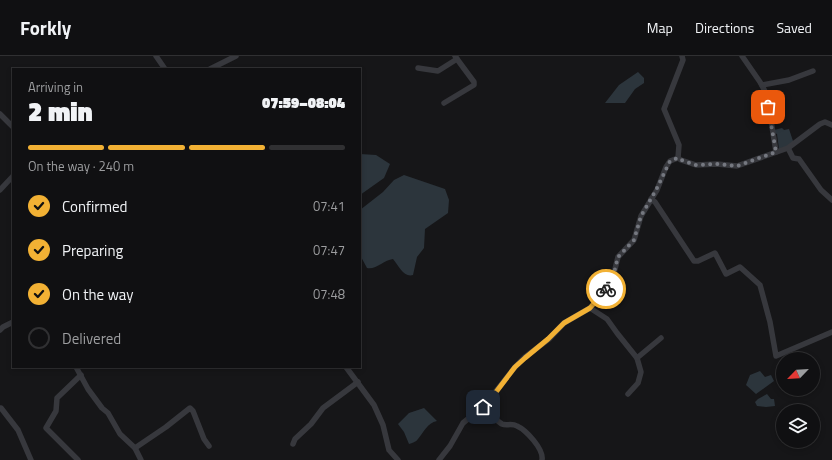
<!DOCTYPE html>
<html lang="en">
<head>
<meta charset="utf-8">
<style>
	body { margin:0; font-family:"Titillium Web",sans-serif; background:#1e1e20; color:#f1f3f6; height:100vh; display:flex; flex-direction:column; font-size:15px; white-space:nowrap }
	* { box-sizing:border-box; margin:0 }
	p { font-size:13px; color:#9c9d9f }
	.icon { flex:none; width:22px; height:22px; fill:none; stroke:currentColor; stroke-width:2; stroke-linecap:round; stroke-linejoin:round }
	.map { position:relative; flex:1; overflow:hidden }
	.details { position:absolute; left:12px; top:12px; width:349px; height:300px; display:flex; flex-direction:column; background:#101012; border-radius:0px; box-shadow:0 2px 6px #0003,0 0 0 1px #303032 }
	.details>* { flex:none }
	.needle { width:26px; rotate:245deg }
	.fabs { position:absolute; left:776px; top:296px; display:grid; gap:8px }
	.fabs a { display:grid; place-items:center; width:44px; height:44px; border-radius:50%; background:#101012; box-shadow:0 2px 6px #0003,0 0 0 1px #303032; font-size:20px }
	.pin { position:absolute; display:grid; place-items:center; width:34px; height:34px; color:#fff; margin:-17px; border-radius:8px; box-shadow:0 2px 6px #0006 }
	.courier { position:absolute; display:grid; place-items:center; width:40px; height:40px; margin:-20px; border:3px solid #f2b134; border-radius:50%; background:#fff; color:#222; box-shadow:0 1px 5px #0007 }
	.headline em { font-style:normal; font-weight:800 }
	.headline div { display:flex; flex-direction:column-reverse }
	.headline { display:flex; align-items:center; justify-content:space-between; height:68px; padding:0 16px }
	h1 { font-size:26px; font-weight:800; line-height:30px }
	.bar { display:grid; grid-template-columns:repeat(4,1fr); gap:6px 4px; align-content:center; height:48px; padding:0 16px }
	.bar i { height:5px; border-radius:3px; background:#303032 }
	.bar .on { background:#f2b134 }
	.bar p { grid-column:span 4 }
	ol { padding:0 16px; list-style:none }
	li { display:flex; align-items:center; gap:12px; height:44px }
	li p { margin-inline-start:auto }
	li .icon { padding:4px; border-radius:50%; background:#f2b134; color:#111; stroke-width:4 }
	li:last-child { color:#9c9d9f }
	li i { width:22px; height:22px; border:2px solid #303032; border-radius:50% }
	header { display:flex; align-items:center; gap:24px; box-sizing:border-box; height:56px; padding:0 20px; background:#101012; border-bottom:1px solid #303032 }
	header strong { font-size:19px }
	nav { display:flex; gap:22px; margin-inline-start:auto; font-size:14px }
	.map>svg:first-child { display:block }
	.water { fill:#2c353c }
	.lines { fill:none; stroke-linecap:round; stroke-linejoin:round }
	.street { stroke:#37383d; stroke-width:5.5 }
	.done { stroke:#757880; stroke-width:4; stroke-dasharray:0 7.2 }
	.route { stroke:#f2b134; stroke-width:5 }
</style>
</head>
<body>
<header>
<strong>Forkly</strong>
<nav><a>Map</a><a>Directions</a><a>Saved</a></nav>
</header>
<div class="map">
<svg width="832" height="404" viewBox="0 0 832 404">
	<rect width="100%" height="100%" fill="#161618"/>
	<g class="water">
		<polygon points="638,16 644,22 644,27 635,33 625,47 605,47 619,29"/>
		<polygon points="782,72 784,74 789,73 794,88 779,93 777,78 775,77 774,74"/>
		<polygon points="360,98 376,99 390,108 384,122 360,139"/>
		<path d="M404,119L445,133L449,144L448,157L425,173L424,192L417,201L413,219C404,222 398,209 393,203C384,204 376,214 367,212L360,199V154L383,136L394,124Z"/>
		<polygon points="760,315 765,321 771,319 774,325 756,338 746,329 750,319"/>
		<polygon points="767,338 771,343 774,343 775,350 766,351 757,350 755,346 758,343"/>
		<path d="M424,352L437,365C427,367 424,376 418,383C416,386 412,387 409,388L404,376L398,368L409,357Z"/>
	</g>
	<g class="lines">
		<g class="street">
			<polyline points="156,0 165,13"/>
			<polyline points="742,0 760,26 767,39 776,96"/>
			<polyline points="418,12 438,15 457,3 455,0"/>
			<polyline points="210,13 236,0"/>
			<polyline points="762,29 789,24 813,15"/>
			<polyline points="444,47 474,29 474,26 457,3"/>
			<polyline points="0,58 13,71"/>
			<polyline points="788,92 793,102 799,103 821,134 832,144"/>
			<polyline points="678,102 681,104 696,109 717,108 737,110 788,92 820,68 825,66 832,69"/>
			<polyline points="678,102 679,89 664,53 683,4 682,0"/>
			<polyline points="0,134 13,120"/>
			<polyline points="651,143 655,146 694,205 698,205 715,197 726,218 740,211 760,229 770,266 776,300 832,276"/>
			<polyline points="590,252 607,263 617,277 637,302 641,316 638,327 628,338"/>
			<polyline points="0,274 3,271 13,266"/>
			<polyline points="637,302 661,282"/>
			<polyline points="76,311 88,333 102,352 108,357 120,378 135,392 141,404"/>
			<polyline points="346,311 374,349 383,369 389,394 398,404"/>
			<path d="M483,351C489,356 495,364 502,368C506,370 512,367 517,370C526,374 544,393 542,404"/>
			<polyline points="0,352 1,352 18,374 31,404"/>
			<polyline points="293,388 295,383 311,368 323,352 358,326"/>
			<polyline points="135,392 166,371 190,352 193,355 204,383 209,390"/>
			<polyline points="78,404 46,372 56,355 57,342 81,319"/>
			<polyline points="439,404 450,390 463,367 485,349 515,311 525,301 549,283 564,267 590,252 604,236 613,221 618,201 634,184 641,160 657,134 666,111 670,105 678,102"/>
		</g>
	</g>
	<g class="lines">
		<polyline class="done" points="606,233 613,221 618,201 634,184 641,160 656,134 670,105 678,102 681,104 696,109 717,108 737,110 776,96 768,51"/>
		<polyline class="route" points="483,351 493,340 515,311 525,302 548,283 564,267 590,252 606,233"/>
	</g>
</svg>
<div class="fabs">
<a><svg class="needle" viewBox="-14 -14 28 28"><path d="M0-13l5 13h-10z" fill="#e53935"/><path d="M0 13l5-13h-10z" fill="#9c9d9f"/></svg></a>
<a><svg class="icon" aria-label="layers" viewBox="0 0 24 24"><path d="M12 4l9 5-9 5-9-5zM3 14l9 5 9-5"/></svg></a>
</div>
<div class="pin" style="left:768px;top:51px;background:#ea580c"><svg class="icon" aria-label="bag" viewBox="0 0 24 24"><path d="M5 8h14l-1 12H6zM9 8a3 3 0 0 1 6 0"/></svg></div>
<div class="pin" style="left:483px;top:351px;background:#1f2937"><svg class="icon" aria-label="home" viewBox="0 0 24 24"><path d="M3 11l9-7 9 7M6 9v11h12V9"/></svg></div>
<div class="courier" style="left:606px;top:233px"><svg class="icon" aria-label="bike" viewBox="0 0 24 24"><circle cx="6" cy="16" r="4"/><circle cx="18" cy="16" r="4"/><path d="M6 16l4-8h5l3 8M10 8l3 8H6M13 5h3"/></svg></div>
<section class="details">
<div class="headline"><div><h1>2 min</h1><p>Arriving in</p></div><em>07:59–08:04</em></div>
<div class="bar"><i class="on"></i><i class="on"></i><i class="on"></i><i></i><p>On the way · 240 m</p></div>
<ol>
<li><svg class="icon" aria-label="check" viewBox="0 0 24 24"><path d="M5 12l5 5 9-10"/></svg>Confirmed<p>07:41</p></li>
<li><svg class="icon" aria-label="check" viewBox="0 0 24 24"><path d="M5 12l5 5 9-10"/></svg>Preparing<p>07:47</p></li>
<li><svg class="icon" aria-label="check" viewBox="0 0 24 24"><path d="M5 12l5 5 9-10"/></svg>On the way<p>07:48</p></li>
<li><i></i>Delivered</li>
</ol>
</section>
</div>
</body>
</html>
